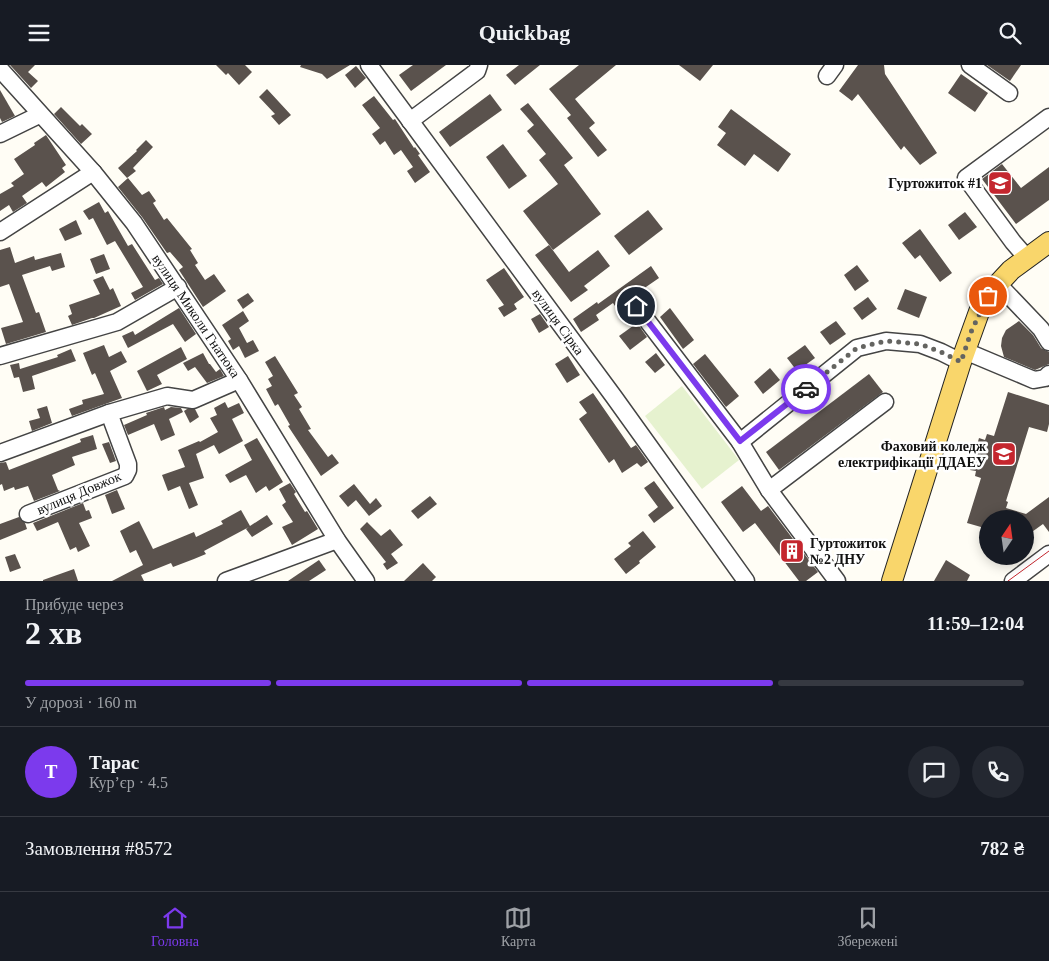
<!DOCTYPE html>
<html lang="uk">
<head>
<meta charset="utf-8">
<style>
	body { margin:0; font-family:"Times New Roman",serif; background:#242831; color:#f1f3f6; height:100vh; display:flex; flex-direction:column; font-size:19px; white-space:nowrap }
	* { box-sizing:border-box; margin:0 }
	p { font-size:16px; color:#9ea1a6 }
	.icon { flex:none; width:28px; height:28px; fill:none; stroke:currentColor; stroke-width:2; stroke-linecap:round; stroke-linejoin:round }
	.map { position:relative; height:516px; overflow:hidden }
	.sheet { display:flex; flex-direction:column; background:#171b24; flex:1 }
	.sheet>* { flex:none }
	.needle { width:32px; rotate:13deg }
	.fabs { position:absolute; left:979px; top:445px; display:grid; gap:10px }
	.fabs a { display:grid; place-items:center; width:55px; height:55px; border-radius:50%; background:#171b24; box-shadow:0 2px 12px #0003; font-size:25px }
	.pin { position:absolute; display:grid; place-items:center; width:42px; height:42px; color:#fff; margin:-21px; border:2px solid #fff; border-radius:50%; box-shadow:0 1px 5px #0007 }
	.courier { position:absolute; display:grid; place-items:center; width:50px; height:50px; margin:-25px; border:4px solid #7c3aed; border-radius:50%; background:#fff; color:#222; box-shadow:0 1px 6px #0007 }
	.head em { font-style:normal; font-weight:800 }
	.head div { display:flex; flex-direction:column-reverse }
	.head { display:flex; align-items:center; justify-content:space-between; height:85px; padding:0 25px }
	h1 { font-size:32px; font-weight:800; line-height:38px }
	.bar { display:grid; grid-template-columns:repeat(4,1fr); gap:8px 5px; align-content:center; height:60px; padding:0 25px }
	.bar i { height:6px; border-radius:4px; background:#363941 }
	.bar .current { background:#7c3aed }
	.bar p { grid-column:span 4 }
	.line { display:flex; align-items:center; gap:12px; padding:0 25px; border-top:1px solid #363941 }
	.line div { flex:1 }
	.round { display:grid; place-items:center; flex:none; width:52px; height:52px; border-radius:26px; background:#242831 }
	header { display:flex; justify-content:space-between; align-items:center; height:65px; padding:0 25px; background:#171b24; font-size:22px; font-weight:800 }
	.dock { display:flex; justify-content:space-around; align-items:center; height:70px; border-top:1px solid #363941; background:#171b24; font-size:14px; color:#9ea1a6 }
	.dock a { display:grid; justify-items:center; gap:2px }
	.dock .current { color:#7c3aed }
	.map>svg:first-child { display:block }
	.pitch { fill:#e6f2cf }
	.building { fill:#5a524d }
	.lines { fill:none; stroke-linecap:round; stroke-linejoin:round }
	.minor-casing { stroke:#444; stroke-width:19 }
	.major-casing { stroke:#222; stroke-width:22 }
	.minor { stroke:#fff; stroke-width:16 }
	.major { stroke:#f9d66b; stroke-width:20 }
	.tram { stroke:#c4262e; stroke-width:1 }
	.done { stroke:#646461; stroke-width:5; stroke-dasharray:0 9 }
	.route { stroke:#7c3aed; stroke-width:6 }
	.labels { text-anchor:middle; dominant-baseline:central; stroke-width:5; stroke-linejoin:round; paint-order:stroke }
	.poi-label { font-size:14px; font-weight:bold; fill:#111; stroke:#fff; text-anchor:end }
	.street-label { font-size:14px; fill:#111; stroke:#fff }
</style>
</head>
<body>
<header><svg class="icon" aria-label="menu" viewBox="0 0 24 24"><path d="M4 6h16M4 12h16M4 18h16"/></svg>Quickbag<svg class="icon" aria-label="search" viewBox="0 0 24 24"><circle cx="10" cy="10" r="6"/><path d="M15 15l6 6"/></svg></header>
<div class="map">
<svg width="1049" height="516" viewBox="0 0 1049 516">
	<rect width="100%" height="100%" fill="#fffdf5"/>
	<polygon class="pitch" points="682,321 739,395 702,424 645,351"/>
	<g class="building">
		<polygon points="10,0 35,0 28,7 38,16 31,23"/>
		<polygon points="216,0 245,0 252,7 239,20 228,8 226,10"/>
		<polygon points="301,0 350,0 327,14 322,9 300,2"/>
		<polygon points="413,0 446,0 411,26 399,10"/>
		<polygon points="519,0 540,0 515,20 506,10"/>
		<polygon points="579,0 616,0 575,34 595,58 589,63 607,85 598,92 567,53 571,50 549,24"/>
		<polygon points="679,0 713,0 700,16"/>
		<polygon points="858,0 884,0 885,9 937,88 920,100 904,81 901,85 858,29 852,36 839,26"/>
		<polygon points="987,0 1021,0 1010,16"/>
		<polygon points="356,1 366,13 355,23 345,10"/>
		<polygon points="961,9 988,28 975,47 948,28"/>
		<polygon points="267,24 291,50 279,60 271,51 275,49 259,32"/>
		<polygon points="0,25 15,51 2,57 0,53"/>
		<polygon points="490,29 502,45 450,82 439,67"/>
		<polygon points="374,31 393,55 395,54 414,83 415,82 420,89 418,90 430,107 415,118 407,106 413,102 401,85 394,90 385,76 380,80 372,69 380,63 362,40"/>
		<polygon points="528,38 573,93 564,100 601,149 553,185 523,146 558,119 539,95 546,89 527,66 534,60 520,44"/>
		<polygon points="61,42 80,61 82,59 92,69 81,79 54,49"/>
		<polygon points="731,44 791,89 778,107 754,89 745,101 717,80 726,68 718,62"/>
		<polygon points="46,70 66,100 62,103 65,107 46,122 42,117 22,131 27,138 13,147 9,140 0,146 0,129 14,121 11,118 24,109 14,94 35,80 34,78"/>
		<polygon points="146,75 153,82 133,103 136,106 127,113 118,103 137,86 136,85"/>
		<polygon points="503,79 527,111 509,124 486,92"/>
		<polygon points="1002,99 1021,123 1049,102 1049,135 1016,159 982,114"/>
		<polygon points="128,113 142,130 149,126 156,136 153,138 164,155 167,153 192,184 190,185 198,198 195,200 205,215 214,209 226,226 203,242 179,205 183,202 170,187 167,188 142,152 118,122"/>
		<polygon points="99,137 105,148 108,146 128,181 132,179 155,215 159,213 163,219 135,235 131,228 143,222 115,176 107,180 93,153 89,155 83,146"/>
		<polygon points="648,145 663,164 629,190 614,171"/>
		<polygon points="965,147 977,162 959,175 948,160"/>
		<polygon points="76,155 82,169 65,176 59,164"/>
		<polygon points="920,164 952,208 940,217 920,190 915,194 902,178"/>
		<polygon points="549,180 569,207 598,185 610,201 584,221 588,225 571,237 535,190"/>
		<polygon points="10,182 15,198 34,191 35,195 61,188 65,202 52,206 50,201 22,210 36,248 39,247 46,267 6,279 1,263 23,257 9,219 0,222 0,185"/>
		<polygon points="104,189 110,204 96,209 90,194"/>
		<polygon points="857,200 869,216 855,226 844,210"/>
		<polygon points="651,201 659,213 630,233 617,244 613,238 596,250 599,255 581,267 573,254 597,237 598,239"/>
		<polygon points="504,203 524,232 514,239 517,244 504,252 498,243 504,240 486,215"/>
		<polygon points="103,211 110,225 113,223 121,241 94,253 92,253 72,260 68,251 72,249 69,240 100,229 93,215"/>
		<polygon points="905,224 927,232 919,253 897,244"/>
		<polygon points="248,228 254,236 243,244 237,235"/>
		<polygon points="868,232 877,244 862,255 853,243"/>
		<polygon points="179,243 196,269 185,277 173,259 128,283 122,271 133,266 135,270"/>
		<polygon points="670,243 694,275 683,284 660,252"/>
		<polygon points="243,246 249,256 239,263 247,278 253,275 259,286 245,293 239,281 233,285 228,276 231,274 222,260"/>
		<polygon points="540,249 549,262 539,268 531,254"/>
		<polygon points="836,256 846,269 830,280 820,267"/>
		<polygon points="1019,256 1033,270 1041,283 1049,287 1049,299 1035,305 1004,292 1001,281 1002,273 1006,265"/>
		<polygon points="637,258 647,272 630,285 619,271"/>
		<polygon points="104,280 109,292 121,286 127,297 110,306 122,333 72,351 69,344 83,339 82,335 104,329 95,308 92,310 83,288"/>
		<polygon points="805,280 815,293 797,306 787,293"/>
		<polygon points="181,282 187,294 157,310 162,319 147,326 137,306"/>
		<polygon points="71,284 76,296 32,311 35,324 23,327 19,312 14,313 10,300 19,298 20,304 58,292 57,290"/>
		<polygon points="203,288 209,299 210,299 216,307 220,304 224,311 207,318 195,302 188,306 183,298"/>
		<polygon points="656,288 665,300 655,308 645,297"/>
		<polygon points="705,289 739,331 726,342 693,299"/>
		<polygon points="275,291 298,328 294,330 302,342 299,344 311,364 308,365 328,392 332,389 339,398 321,411 288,361 290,360 278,339 275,341 266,324 272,321 268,314 273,311 265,297"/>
		<polygon points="568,291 580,310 567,318 555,299"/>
		<polygon points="770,303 780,315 763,329 754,317"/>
		<polygon points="869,309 883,327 779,405 766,387"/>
		<polygon points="1008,327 1049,340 1049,359 1047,367 1029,362 1006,436 1008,437 1006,443 1026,449 1049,432 1049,467 1043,459 1029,469 1025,467 1025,454 988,454 988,464 967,458 981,413 975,411 976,406 970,405 979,373 985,375 987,369 994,371"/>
		<polygon points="593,328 631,383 636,380 648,397 641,402 637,398 622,408 614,394 609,398 579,354 587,348 579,337"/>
		<polygon points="225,337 228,343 239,338 244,348 232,354 243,376 219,389 214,380 196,389 204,413 189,418 198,440 189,444 180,421 168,426 162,410 185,402 178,385 199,376 200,377 218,367 210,353 217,350 214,343"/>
		<polygon points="47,341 52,358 32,366 29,356 40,353 37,344"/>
		<polygon points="164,342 165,345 171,342 181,343 183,347 169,354 175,370 161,376 154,359 128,370 124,360 147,350 146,348"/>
		<polygon points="187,344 195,344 199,352 190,358 184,346"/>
		<polygon points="93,370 97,384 72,392 75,400 52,410 58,425 60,426 34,436 28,421 15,425 14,422 4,426 2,419 0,420 0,398 6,397 9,405 81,377 80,374"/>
		<polygon points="257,373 283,417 269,426 266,421 256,428 246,410 230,418 225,410 252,395 244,380"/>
		<polygon points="109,377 116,396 110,398 102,379"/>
		<polygon points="654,416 674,443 654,458 648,450 658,442 644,423"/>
		<polygon points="290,418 296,427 294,429 305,447 307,446 318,464 292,480 282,462 293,457 282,440 286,437 279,424"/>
		<polygon points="354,419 370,439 376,433 382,441 369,451 356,435 348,442 339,431"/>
		<polygon points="742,421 761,446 768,441 818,507 806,516 799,516 755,458 743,467 721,437"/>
		<polygon points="117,425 125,444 112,449 105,430"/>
		<polygon points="430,431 437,439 418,454 411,446"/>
		<polygon points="83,438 86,446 89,445 92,453 79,458 90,481 78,487 76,482 70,485 58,457 37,466 33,458"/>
		<polygon points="241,445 250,461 267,450 273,459 252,472 246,464 249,462 204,486 206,489 194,494 173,502 171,498 141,510 144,516 112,516 143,500 136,485 130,488 120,466 139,456 153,484 194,467 196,472 223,459 221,456"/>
		<polygon points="19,452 25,458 27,464 0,475 0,459"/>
		<polygon points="367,457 381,471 390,464 403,480 391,489 398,498 387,505 383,499 386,497 360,464"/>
		<polygon points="643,466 656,482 639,496 640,498 626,509 614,494 631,481 628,478"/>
		<polygon points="15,489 21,503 10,507 5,492"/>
		<polygon points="319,495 326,505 309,516 288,516"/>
		<polygon points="946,495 970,510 967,516 934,516"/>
		<polygon points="423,498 436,512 432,516 404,516"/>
		<polygon points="74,504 78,516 43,516 43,515"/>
	</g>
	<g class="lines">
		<defs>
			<g id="minor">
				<polyline points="369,0 614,332 746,516"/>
				<polyline points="970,0 1009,28"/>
				<polyline points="0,4 93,107 134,158 239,315 337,475 366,516"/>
				<polyline points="827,11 835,0"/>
				<polyline points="410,56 477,6 479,0"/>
				<polyline points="0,69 39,50"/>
				<polyline points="0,167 93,107"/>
				<polyline points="1027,193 1013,177 966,113 1049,52"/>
				<polyline points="998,219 1041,264 1049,277"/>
				<polyline points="636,241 740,377 857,283 886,276 920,279 941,287 961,297"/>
				<polyline points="965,286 1034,315 1045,313 1049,309"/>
				<polyline points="0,291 117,257 178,222"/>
				<polyline points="740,377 769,425"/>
				<polyline points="0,388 109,348 167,331 193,335 239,315"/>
				<polyline points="28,449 125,411 128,405 128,399 109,348"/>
				<polyline points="226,516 337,475"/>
				<polyline points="837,516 769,425 885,337"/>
				<polyline points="1013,516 1049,489"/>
			</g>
			<polyline id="major" points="892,516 961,297 979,247 998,219 1011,205 1049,177"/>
		</defs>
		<use href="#minor" class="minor-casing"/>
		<use href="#major" class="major-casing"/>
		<use href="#minor" class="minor"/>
		<use href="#major" class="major"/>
		<polyline class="tram" points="1008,516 1049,486"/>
	</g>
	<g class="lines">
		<polyline class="done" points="806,324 857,283 886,276 920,279 941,287 961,297 971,267 988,231"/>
		<polyline class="route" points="636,241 740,376 806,324"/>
	</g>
	<defs>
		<symbol id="university-square" viewBox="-11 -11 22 22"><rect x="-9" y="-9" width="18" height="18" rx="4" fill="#c4262e" stroke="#fff"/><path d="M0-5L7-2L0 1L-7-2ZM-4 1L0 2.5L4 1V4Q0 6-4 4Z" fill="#fff"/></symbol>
		<symbol id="building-square" viewBox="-11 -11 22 22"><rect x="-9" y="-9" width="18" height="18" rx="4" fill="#c4262e" stroke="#fff"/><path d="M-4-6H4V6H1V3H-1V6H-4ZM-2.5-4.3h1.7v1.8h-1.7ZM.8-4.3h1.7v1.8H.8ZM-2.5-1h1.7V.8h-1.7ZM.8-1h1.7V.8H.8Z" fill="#fff"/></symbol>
	</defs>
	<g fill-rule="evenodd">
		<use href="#university-square" x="986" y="104" width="28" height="28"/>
		<use href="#university-square" x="990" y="375" width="28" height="28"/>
		<use href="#building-square" x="778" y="472" width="28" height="28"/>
	</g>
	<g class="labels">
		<g class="poi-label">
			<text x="982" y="118">Гуртожиток #1</text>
			<text x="986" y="381">Фаховий коледж<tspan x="986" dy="16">електрифікації ДДАЕУ</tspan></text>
			<text x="810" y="478" text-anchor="start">Гуртожиток<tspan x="810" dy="16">№2 ДНУ</tspan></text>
		</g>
		<g class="street-label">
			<text transform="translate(196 251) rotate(56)">вулиця Миколи Гнатюка</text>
			<text transform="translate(558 257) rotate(54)">вулиця Сірка</text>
			<text transform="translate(79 428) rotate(-23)">вулиця Довжок</text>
		</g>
	</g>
</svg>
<div class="fabs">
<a><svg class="needle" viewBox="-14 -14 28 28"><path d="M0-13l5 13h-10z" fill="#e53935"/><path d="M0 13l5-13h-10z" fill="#9ea1a6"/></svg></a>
</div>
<div class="pin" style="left:988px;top:231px;background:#ea580c"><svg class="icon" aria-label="bag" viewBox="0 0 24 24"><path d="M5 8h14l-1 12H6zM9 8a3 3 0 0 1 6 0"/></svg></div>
<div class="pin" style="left:636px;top:241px;background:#1f2937"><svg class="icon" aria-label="home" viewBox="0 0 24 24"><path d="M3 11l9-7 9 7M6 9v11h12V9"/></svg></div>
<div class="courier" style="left:806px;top:324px"><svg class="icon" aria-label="car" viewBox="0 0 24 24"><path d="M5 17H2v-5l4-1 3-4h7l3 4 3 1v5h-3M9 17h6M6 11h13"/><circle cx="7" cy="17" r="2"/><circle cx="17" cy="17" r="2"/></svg></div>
</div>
<section class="sheet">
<div class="head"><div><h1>2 хв</h1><p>Прибуде через</p></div><em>11:59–12:04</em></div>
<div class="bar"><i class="current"></i><i class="current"></i><i class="current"></i><i></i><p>У дорозі · 160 m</p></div>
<div class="line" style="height:90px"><b class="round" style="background:#7c3aed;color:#fff">Т</b><div><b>Тарас</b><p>Кур’єр · 4.5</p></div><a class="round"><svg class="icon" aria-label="chat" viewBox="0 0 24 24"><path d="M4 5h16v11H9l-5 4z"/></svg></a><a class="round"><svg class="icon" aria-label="phone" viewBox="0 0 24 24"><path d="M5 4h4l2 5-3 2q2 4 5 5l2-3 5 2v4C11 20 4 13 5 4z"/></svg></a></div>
<div class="line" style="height:65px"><div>Замовлення #8572</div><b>782 ₴</b></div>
</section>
<nav class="dock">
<a class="current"><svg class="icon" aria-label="home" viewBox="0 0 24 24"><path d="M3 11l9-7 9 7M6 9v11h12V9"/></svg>Головна</a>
<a><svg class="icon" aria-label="map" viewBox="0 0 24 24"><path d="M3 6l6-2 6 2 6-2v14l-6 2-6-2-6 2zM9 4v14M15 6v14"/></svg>Карта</a>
<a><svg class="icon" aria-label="saved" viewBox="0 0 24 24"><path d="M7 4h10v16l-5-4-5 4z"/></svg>Збережені</a>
</nav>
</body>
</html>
